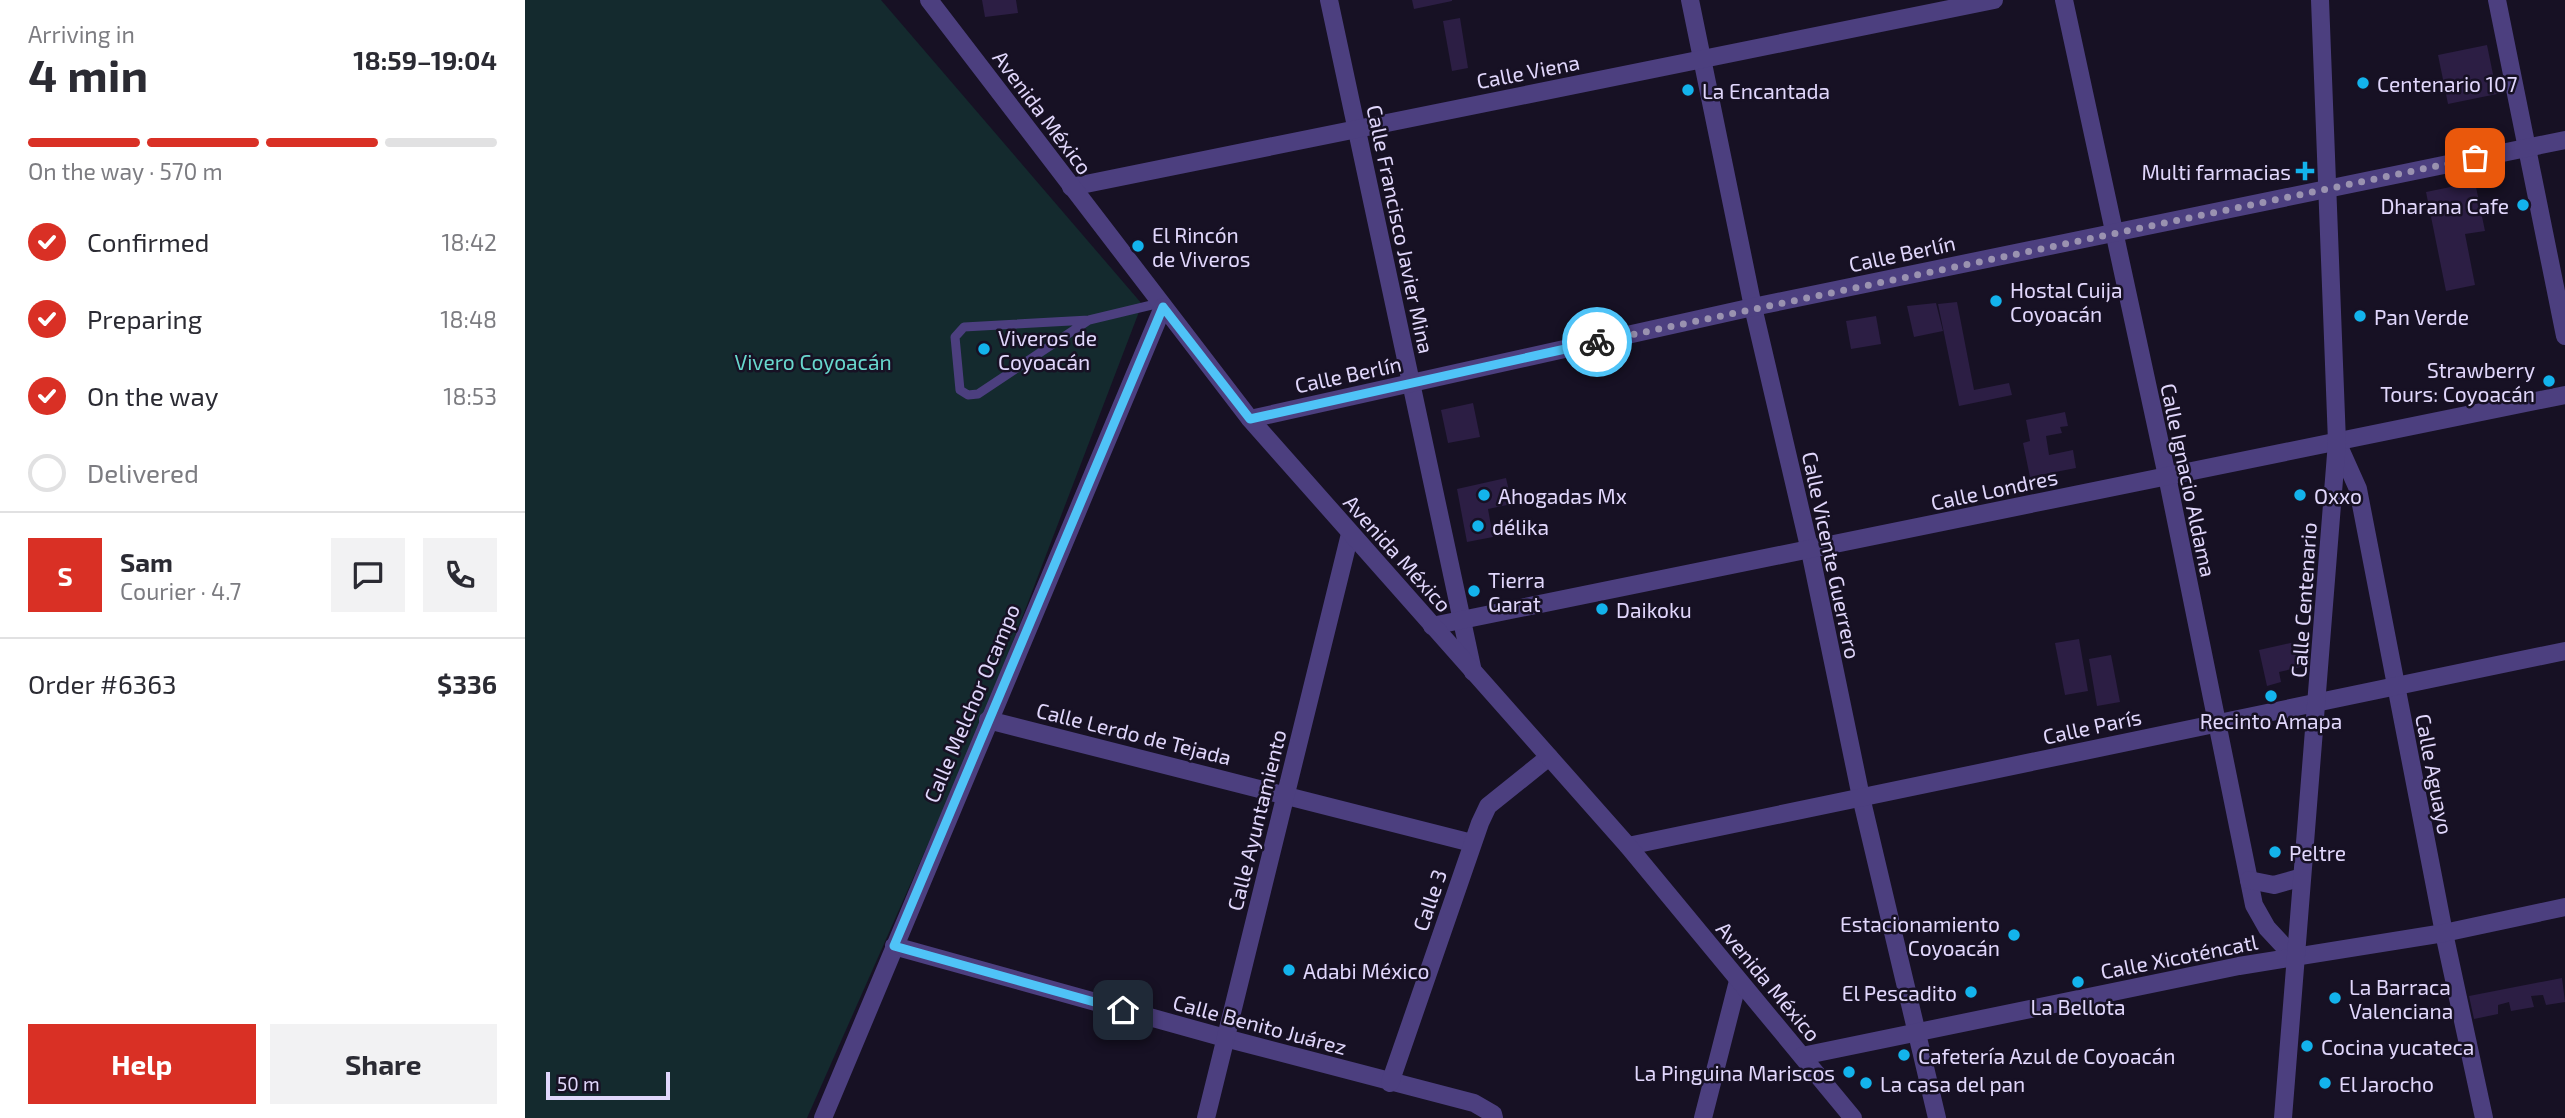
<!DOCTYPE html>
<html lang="en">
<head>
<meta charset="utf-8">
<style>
	body { margin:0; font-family:"Exo 2",sans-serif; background:#f2f2f3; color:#2b2b33; height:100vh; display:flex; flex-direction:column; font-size:26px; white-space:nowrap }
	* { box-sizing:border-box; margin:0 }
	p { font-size:23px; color:#7c7c81 }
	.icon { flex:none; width:38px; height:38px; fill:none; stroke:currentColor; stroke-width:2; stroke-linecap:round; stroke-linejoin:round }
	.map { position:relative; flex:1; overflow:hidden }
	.sheet { display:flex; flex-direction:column; background:#fff; width:525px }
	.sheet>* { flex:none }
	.scale { position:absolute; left:21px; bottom:18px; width:124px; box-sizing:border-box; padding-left:7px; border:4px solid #e1d7fc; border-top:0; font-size:19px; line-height:24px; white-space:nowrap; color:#e1d7fc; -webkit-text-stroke:5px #171124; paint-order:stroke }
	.pin { position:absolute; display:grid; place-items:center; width:60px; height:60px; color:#fff; margin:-30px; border-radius:14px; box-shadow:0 4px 10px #0006 }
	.courier { position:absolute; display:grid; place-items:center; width:70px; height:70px; margin:-35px; border:5px solid #4fc3f7; border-radius:50%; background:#fff; color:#222; box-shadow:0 2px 9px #0007 }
	.overview em { font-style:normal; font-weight:700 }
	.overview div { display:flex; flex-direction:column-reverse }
	.overview { display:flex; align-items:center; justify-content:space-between; height:119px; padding:0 28px }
	h1 { font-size:46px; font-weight:700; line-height:52px }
	.bar { display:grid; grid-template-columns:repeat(4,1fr); gap:10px 7px; align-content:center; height:84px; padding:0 28px }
	.bar i { height:9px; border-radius:5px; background:#e1e1e2 }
	.bar .on { background:#d93025 }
	.bar p { grid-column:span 4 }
	.line { display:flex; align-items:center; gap:18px; padding:0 28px; border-top:2px solid #e1e1e2 }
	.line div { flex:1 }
	.round { display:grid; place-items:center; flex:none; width:74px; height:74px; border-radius:0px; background:#f2f2f3 }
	ol { padding:0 28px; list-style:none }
	li { display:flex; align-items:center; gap:21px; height:77px }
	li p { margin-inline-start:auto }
	li .icon { padding:7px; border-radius:50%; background:#d93025; color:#fff; stroke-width:4 }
	li:last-child { color:#7c7c81 }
	li i { width:38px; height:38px; border:4px solid #e1e1e2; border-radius:50% }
	.button { display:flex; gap:14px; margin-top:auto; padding:14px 28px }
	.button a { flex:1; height:80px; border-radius:0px; background:#d93025; color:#fff; font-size:28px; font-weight:700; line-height:80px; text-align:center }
	.button a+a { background:#f2f2f3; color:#2b2b33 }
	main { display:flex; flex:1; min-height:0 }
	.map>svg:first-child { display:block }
	.green { fill:#142a2e }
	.building { fill:#2c1e44 }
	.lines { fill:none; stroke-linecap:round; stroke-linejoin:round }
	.service { stroke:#4c3f7f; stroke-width:9 }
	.minor { stroke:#4c3f7f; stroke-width:18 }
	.tertiary { stroke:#4c3f7f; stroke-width:18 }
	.done { stroke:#9a92b0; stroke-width:7; stroke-dasharray:0 12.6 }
	.route { stroke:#4fc3f7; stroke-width:9 }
	.poi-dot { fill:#13b3ec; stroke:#171124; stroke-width:2.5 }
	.labels { text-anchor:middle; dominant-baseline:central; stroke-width:5; stroke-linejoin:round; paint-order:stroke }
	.street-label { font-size:21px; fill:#e1d7fc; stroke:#171124 }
	.poi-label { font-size:21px; fill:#e1d7fc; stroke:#171124; text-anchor:start }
	.park-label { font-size:21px; fill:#68d7cd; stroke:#171124 }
</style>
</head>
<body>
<main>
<section class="sheet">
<div class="overview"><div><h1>4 min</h1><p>Arriving in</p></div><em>18:59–19:04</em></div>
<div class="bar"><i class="on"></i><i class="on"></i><i class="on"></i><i></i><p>On the way · 570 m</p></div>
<ol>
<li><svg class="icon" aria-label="check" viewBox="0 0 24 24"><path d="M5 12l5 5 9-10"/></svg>Confirmed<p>18:42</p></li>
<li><svg class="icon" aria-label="check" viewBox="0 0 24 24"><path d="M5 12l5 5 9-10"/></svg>Preparing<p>18:48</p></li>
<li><svg class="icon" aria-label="check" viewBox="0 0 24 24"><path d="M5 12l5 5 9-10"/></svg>On the way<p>18:53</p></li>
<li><i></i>Delivered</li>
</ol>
<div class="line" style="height:126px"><b class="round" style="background:#d93025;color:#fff">S</b><div><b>Sam</b><p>Courier · 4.7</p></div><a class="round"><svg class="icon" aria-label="chat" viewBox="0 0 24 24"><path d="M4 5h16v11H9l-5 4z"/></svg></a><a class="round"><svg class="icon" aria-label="phone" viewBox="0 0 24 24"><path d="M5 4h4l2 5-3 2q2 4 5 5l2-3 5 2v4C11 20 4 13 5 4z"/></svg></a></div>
<div class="line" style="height:91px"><div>Order #6363</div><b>$336</b></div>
<div class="button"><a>Help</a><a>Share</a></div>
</section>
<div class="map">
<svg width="2040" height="1118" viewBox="0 0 2040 1118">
	<rect width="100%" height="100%" fill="#171124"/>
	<polygon class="green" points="0,0 356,0 617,304 458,720 282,1118 0,1118"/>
	<g class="building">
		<polygon points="457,0 491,0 493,13 460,17"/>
		<polygon points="887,0 927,0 927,1 889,9"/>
		<polygon points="935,18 943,68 927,71 918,21"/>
		<polygon points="1962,45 1972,94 1923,104 1913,55"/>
		<polygon points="1950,182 1960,231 1940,234 1950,285 1921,291 1901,192"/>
		<polygon points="1432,302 1449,390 1484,383 1487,395 1434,406 1413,304"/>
		<polygon points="1411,303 1418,331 1389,337 1382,306"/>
		<polygon points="1351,316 1356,344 1326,349 1321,321"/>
		<polygon points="948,403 955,437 923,443 916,410"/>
		<polygon points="1540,412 1543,426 1535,427 1537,433 1521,436 1524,455 1548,450 1551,468 1505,477 1498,443 1505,441 1501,420"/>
		<polygon points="981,478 987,504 963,509 968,537 942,542 932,489"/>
		<polygon points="1554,639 1563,691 1540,695 1530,643"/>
		<polygon points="1779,640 1784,665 1754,672 1756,682 1742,686 1734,650"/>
		<polygon points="1586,655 1595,702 1572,706 1564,659"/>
		<polygon points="2037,978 2040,1002 2021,1005 2018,995 2006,996 2009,1007 1986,1011 1984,1002 1973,1005 1973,1014 1949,1019 1944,996"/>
	</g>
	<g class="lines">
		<polyline class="service" points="564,320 453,394 443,395 435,390 430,337 439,327 564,320 635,303"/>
		<g class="minor">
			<polyline points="804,0 948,672"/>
			<polyline points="1165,0 1228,307 1285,551 1336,797 1412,1118"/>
			<polyline points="1539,0 1642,476 1729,905 1742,928 1769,957"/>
			<polyline points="1972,0 2040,336"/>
			<polyline points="546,187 1469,0"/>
			<polyline points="725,419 1228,307 2040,140"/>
			<polyline points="1812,442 1833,489 1919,933"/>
			<polyline points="907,626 2040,395"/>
			<polyline points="463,720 947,843"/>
			<polyline points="1103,846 2040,651"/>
			<polyline points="369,946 700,1038 949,1103 968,1114 969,1118"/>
			<polyline points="865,1083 955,823 963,806 1024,757"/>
			<polyline points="681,1118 825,534"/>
			<polyline points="1178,1118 1213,981"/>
		</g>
		<g class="tertiary">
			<polyline points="404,0 725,419 1103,846 1328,1118"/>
			<polyline points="1724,880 1749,885 1774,878"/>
			<polyline points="1919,933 1959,1118"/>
			<polyline points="1277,1056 1714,966 1919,933 2040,907"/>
			<polyline points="298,1118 638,307"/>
			<polyline points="1758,1118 1812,442 1795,0"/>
		</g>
	</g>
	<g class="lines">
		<polyline class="done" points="1072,342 1950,158"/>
		<polyline class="route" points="598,1010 369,946 638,307 725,419 1072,342"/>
	</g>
	<g class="poi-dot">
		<circle cx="1838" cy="83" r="7"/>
		<circle cx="1163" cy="90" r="7"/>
		<path d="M1776.5 160.5h7v7h7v7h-7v7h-7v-7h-7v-7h7z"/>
		<circle cx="1998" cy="205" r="7"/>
		<circle cx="613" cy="246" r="7"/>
		<circle cx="1471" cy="301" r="7"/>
		<circle cx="1835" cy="316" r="7"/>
		<circle cx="459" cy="349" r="7"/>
		<circle cx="2024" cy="381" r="7"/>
		<circle cx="959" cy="495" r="7"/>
		<circle cx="1775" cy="495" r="7"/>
		<circle cx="953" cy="526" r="7"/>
		<circle cx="949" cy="591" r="7"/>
		<circle cx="1077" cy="609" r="7"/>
		<circle cx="1746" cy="696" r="7"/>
		<circle cx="1750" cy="852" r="7"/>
		<circle cx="1489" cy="935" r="7"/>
		<circle cx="764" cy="970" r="7"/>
		<circle cx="1553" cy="982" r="7"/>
		<circle cx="1446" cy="992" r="7"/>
		<circle cx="1810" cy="998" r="7"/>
		<circle cx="1782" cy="1046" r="7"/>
		<circle cx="1379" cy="1055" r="7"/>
		<circle cx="1324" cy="1072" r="7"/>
		<circle cx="1341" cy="1083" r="7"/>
		<circle cx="1800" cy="1083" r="7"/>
	</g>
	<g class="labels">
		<g class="street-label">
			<text transform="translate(1003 71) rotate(-11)">Calle Viena</text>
			<text transform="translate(518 112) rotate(53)">Avenida México</text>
			<text transform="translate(876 229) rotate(78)">Calle Francisco Javier Mina</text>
			<text transform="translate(1377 253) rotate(-12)">Calle Berlín</text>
			<text transform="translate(823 374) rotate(-12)">Calle Berlín</text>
			<text transform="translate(1664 480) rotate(78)">Calle Ignacio Aldama</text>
			<text transform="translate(1469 489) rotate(-12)">Calle Londres</text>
			<text transform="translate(873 553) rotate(48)">Avenida México</text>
			<text transform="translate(1307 555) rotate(78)">Calle Vicente Guerrero</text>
			<text transform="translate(1778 600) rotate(-86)">Calle Centenario</text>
			<text transform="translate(446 703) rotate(-67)">Calle Melchor Ocampo</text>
			<text transform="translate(1567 726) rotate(-12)">Calle París</text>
			<text transform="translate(609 733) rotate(14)">Calle Lerdo de Tejada</text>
			<text transform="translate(1910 774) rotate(79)">Calle Aguayo</text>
			<text transform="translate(731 820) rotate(-76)">Calle Ayuntamiento</text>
			<text transform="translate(904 900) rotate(-71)">Calle 3</text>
			<text transform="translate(1654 956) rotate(-11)">Calle Xicoténcatl</text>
			<text transform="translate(1244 981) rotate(50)">Avenida México</text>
			<text transform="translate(735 1024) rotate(15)">Calle Benito Juárez</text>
		</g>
		<g class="poi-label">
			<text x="1852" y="83">Centenario 107</text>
			<text x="1177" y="90">La Encantada</text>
			<text x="1766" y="171" text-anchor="end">Multi farmacias</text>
			<text x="1984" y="205" text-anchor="end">Dharana Cafe</text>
			<text x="627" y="234">El Rincón<tspan x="627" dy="24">de Viveros</tspan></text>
			<text x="1485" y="289">Hostal Cuija<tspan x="1485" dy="24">Coyoacán</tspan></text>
			<text x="1849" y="316">Pan Verde</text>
			<text x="473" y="337">Viveros de<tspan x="473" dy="24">Coyoacán</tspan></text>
			<text x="2010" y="369" text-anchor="end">Strawberry<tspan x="2010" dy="24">Tours: Coyoacán</tspan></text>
			<text x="973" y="495">Ahogadas Mx</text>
			<text x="1789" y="495">Oxxo</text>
			<text x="967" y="526">délika</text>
			<text x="963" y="579">Tierra<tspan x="963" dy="24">Garat</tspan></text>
			<text x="1091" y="609">Daikoku</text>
			<text x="1746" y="720" text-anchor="middle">Recinto Amapa</text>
			<text x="1764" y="852">Peltre</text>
			<text x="1475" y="923" text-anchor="end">Estacionamiento<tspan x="1475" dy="24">Coyoacán</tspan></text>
			<text x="778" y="970">Adabi México</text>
			<text x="1824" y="986">La Barraca<tspan x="1824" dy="24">Valenciana</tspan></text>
			<text x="1432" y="992" text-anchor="end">El Pescadito</text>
			<text x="1553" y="1006" text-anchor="middle">La Bellota</text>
			<text x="1796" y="1046">Cocina yucateca</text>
			<text x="1393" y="1055">Cafetería Azul de Coyoacán</text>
			<text x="1310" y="1072" text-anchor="end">La Pinguina Mariscos</text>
			<text x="1355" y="1083">La casa del pan</text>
			<text x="1814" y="1083">El Jarocho</text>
		</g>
		<g class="park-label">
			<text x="288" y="361">Vivero Coyoacán</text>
		</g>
	</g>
</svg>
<div class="scale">50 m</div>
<div class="pin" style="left:1950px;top:158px;background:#ea580c"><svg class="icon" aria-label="bag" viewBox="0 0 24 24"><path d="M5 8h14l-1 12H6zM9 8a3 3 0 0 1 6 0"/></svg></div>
<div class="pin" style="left:598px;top:1010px;background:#1f2937"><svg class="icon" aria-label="home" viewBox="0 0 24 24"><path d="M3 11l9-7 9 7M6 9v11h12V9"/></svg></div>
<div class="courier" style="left:1072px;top:342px"><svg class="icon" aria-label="bike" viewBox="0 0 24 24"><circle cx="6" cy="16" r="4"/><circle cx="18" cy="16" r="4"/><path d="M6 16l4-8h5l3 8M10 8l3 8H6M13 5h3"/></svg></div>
</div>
</main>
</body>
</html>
